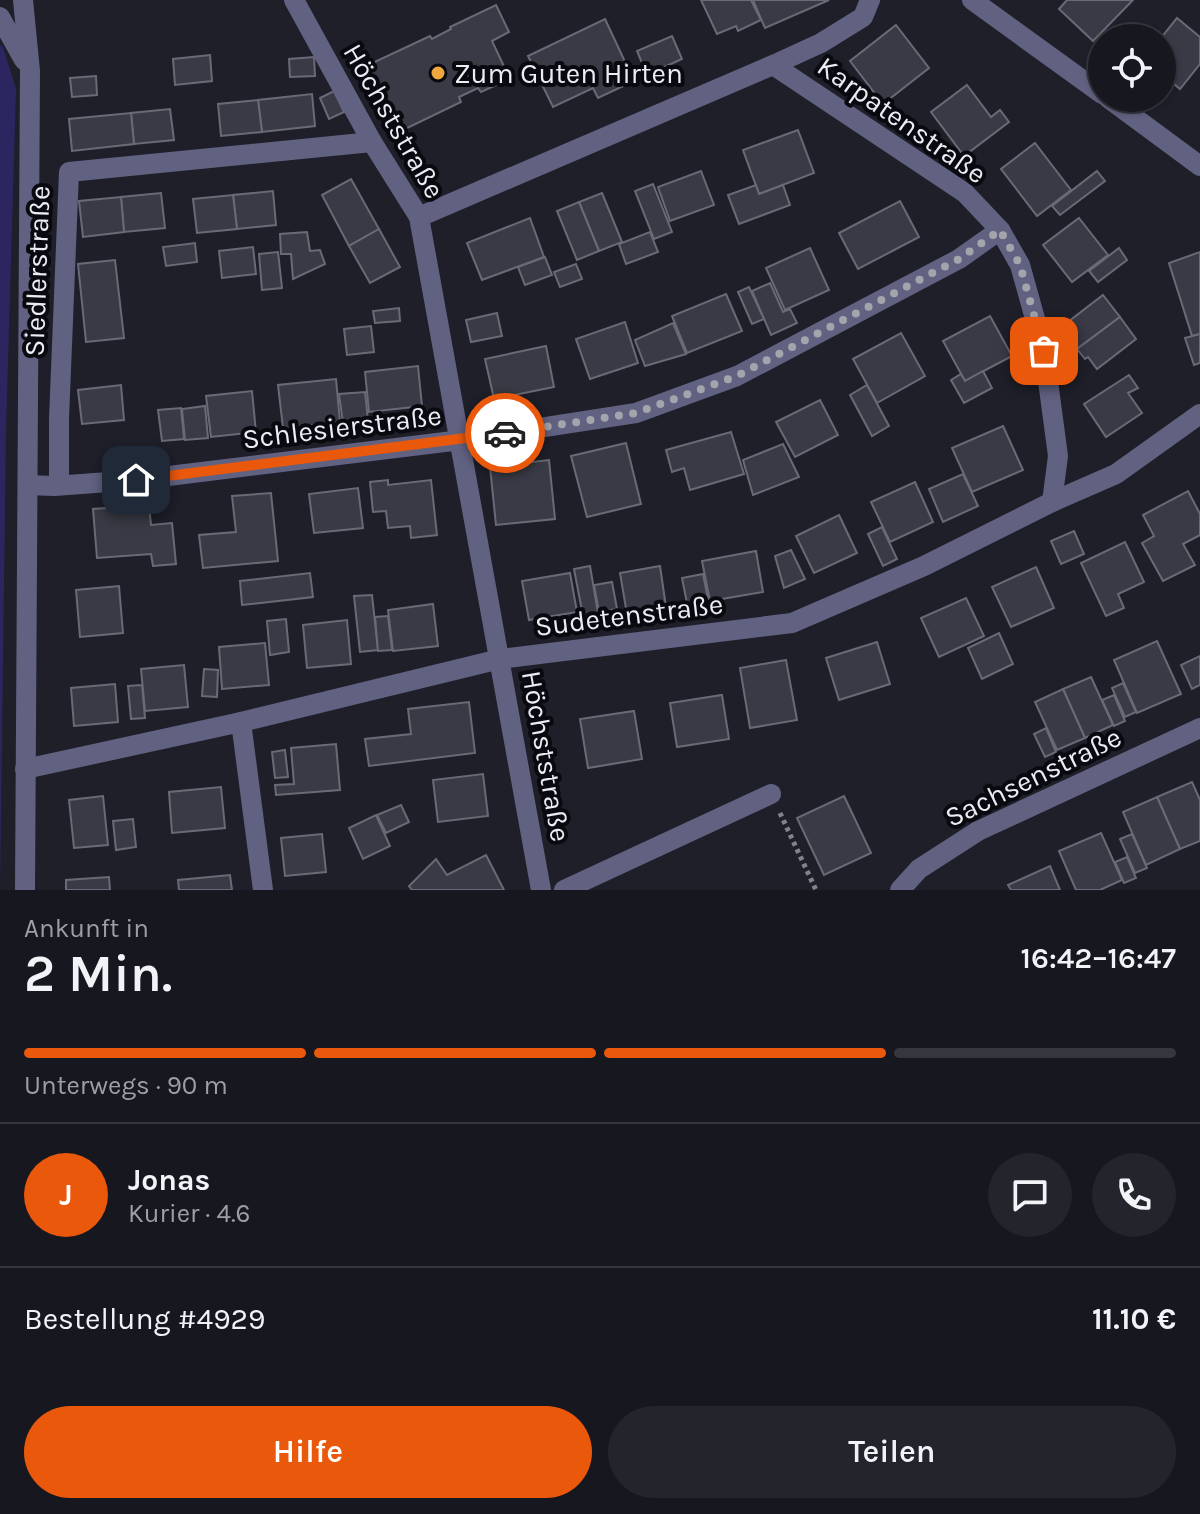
<!DOCTYPE html>
<html lang="de">
<head>
<meta charset="utf-8">
<style>
	body { margin:0; font-family:Karla,sans-serif; background:#24242d; color:#f1f3f6; height:100vh; display:flex; flex-direction:column; font-size:30px; white-space:nowrap }
	* { box-sizing:border-box; margin:0 }
	p { font-size:26px; color:#9e9fa5 }
	.icon { flex:none; width:44px; height:44px; fill:none; stroke:currentColor; stroke-width:2; stroke-linecap:round; stroke-linejoin:round }
	.map { position:relative; height:890px; overflow:hidden }
	.drawer { display:flex; flex-direction:column; background:#171720; flex:1 }
	.drawer>* { flex:none }
	.controls { position:absolute; left:1088px; top:24px; display:grid; gap:16px }
	.controls a { display:grid; place-items:center; width:88px; height:88px; border-radius:50%; background:#171720; box-shadow:0 2px 6px #0004,0 0 0 2px #36363e; font-size:40px }
	.pin { position:absolute; display:grid; place-items:center; width:68px; height:68px; color:#fff; margin:-34px; border-radius:16px; box-shadow:0 4px 12px #0006 }
	.courier { position:absolute; display:grid; place-items:center; width:80px; height:80px; margin:-40px; border:6px solid #ea580c; border-radius:50%; background:#fff; color:#222; box-shadow:0 2px 10px #0007 }
	.overview em { font-style:normal; font-weight:600 }
	.overview div { display:flex; flex-direction:column-reverse }
	.overview { display:flex; align-items:center; justify-content:space-between; height:136px; padding:0 24px }
	h1 { font-size:52px; font-weight:600; line-height:60px }
	.bar { display:grid; grid-template-columns:repeat(4,1fr); gap:12px 8px; align-content:center; height:96px; padding:0 24px }
	.bar i { height:10px; border-radius:6px; background:#36363e }
	.bar .selected { background:#ea580c }
	.bar p { grid-column:span 4 }
	.line { display:flex; align-items:center; gap:20px; padding:0 24px; border-top:2px solid #36363e }
	.line div { flex:1 }
	.round { display:grid; place-items:center; flex:none; width:84px; height:84px; border-radius:42px; background:#24242d }
	.primary-button { display:flex; gap:16px; margin-top:auto; padding:16px 24px }
	.primary-button a { flex:1; height:92px; border-radius:48px; background:#ea580c; color:#fff; font-size:32px; font-weight:600; line-height:92px; text-align:center }
	.primary-button a+a { background:#24242d; color:#f1f3f6 }
	.map>svg:first-child { display:block }
	.green { fill:#2b265f }
	.building { fill:#3a3a46; stroke:#696a77; stroke-width:2 }
	.lines { fill:none; stroke-linecap:round; stroke-linejoin:round }
	.path { stroke:#83838d; stroke-width:5; stroke-dasharray:4 4; stroke-linecap:butt }
	.minor { stroke:#616281; stroke-width:20 }
	.done { stroke:#a4a4ad; stroke-width:8; stroke-dasharray:0 14.4 }
	.route { stroke:#ea580c; stroke-width:10 }
	.poi-dot { fill:#efa73d; stroke:#090a0f; stroke-width:3 }
	.labels { text-anchor:middle; dominant-baseline:central; stroke-width:8; stroke-linejoin:round; paint-order:stroke }
	.poi-label { font-size:28px; fill:#ebecf4; stroke:#090a0f; text-anchor:start }
	.street-label { font-size:28px; fill:#ebecf4; stroke:#090a0f }
</style>
</head>
<body>
<div class="map">
<svg width="1200" height="890" viewBox="0 0 1200 890">
	<rect width="100%" height="100%" fill="#1f1f2a"/>
	<polygon class="green" points="0,45 3,47 16,89 6,430 0,890"/>
	<g class="building">
		<polygon points="701,0 751,0 761,20 738,31 736,26 717,34"/>
		<polygon points="753,0 829,0 765,28"/>
		<polygon points="1067,0 1133,0 1093,41 1059,9"/>
		<polygon points="496,5 509,32 492,41 510,79 481,92 478,88 459,97 461,102 397,133 366,66 430,36 432,39 451,29 450,27"/>
		<polygon points="1177,18 1200,37 1200,64 1180,89 1162,74 1161,38"/>
		<polygon points="605,19 634,81 598,98 593,88 553,107 528,56"/>
		<polygon points="896,25 929,68 883,104 850,61"/>
		<polygon points="672,36 682,59 647,75 637,51"/>
		<polygon points="210,55 212,81 175,85 173,59"/>
		<polygon points="314,57 315,76 290,77 289,59"/>
		<polygon points="96,76 97,95 72,97 70,78"/>
		<polygon points="967,85 991,117 1000,110 1009,122 964,156 931,112"/>
		<polygon points="334,91 344,112 329,119 320,98"/>
		<polygon points="312,94 315,126 262,132 258,100"/>
		<polygon points="258,100 262,132 221,136 218,104"/>
		<polygon points="170,109 174,140 134,144 131,113"/>
		<polygon points="131,113 134,144 72,151 69,119"/>
		<polygon points="798,130 814,173 759,194 743,150"/>
		<polygon points="1035,143 1071,190 1037,216 1001,169"/>
		<polygon points="701,171 714,205 670,221 658,187"/>
		<polygon points="1097,171 1105,181 1060,215 1052,206"/>
		<polygon points="351,179 379,229 349,246 322,195"/>
		<polygon points="653,184 672,232 654,239 635,191"/>
		<polygon points="756,185 759,194 783,185 790,205 739,224 728,195"/>
		<polygon points="273,191 276,225 237,229 233,195"/>
		<polygon points="161,193 165,228 124,232 121,197"/>
		<polygon points="602,193 622,242 599,251 579,202"/>
		<polygon points="233,195 237,229 197,233 193,199"/>
		<polygon points="121,197 124,232 83,237 79,201"/>
		<polygon points="900,201 919,237 858,269 839,233"/>
		<polygon points="579,202 599,251 577,260 557,211"/>
		<polygon points="530,218 544,257 482,280 467,243"/>
		<polygon points="1079,218 1108,255 1072,282 1043,245"/>
		<polygon points="379,229 400,267 370,283 349,246"/>
		<polygon points="307,232 310,251 320,250 325,264 293,279 291,254 281,254 280,234"/>
		<polygon points="650,232 658,252 626,264 619,244"/>
		<polygon points="195,243 197,262 166,266 163,247"/>
		<polygon points="253,247 256,274 222,278 219,251"/>
		<polygon points="810,248 829,290 785,310 766,268"/>
		<polygon points="1119,248 1127,260 1098,282 1089,271"/>
		<polygon points="278,252 282,288 262,290 259,254"/>
		<polygon points="1200,252 1200,334 1192,336 1169,263"/>
		<polygon points="545,257 552,275 525,285 518,267"/>
		<polygon points="115,260 124,338 86,342 78,264"/>
		<polygon points="576,264 582,279 560,287 554,272"/>
		<polygon points="770,283 783,312 790,309 797,323 771,335 752,291"/>
		<polygon points="749,287 764,319 752,324 738,292"/>
		<polygon points="726,294 742,331 687,353 672,316"/>
		<polygon points="1103,295 1120,317 1077,349 1070,339 1073,337 1064,325"/>
		<polygon points="399,308 400,321 375,323 373,311"/>
		<polygon points="497,313 502,336 471,342 466,320"/>
		<polygon points="990,316 1012,356 965,381 943,341"/>
		<polygon points="1120,317 1136,339 1097,369 1088,357 1085,359 1077,349"/>
		<polygon points="625,322 638,363 590,379 576,339"/>
		<polygon points="673,323 686,354 645,366 635,340"/>
		<polygon points="371,326 374,352 347,355 344,329"/>
		<polygon points="901,333 925,376 877,403 853,359"/>
		<polygon points="1200,334 1200,363 1194,365 1185,338"/>
		<polygon points="546,346 554,387 494,399 485,359"/>
		<polygon points="418,366 422,406 369,412 365,372"/>
		<polygon points="983,371 992,388 964,403 951,380 961,374 965,381"/>
		<polygon points="1129,375 1138,388 1128,393 1142,413 1106,437 1084,404"/>
		<polygon points="336,379 340,422 283,428 278,385"/>
		<polygon points="121,385 124,420 82,424 78,390"/>
		<polygon points="867,385 889,426 872,436 850,395"/>
		<polygon points="252,391 256,432 211,437 206,396"/>
		<polygon points="365,392 368,420 343,423 339,394"/>
		<polygon points="820,400 838,435 795,457 776,422"/>
		<polygon points="205,406 208,438 185,440 182,409"/>
		<polygon points="181,408 184,439 162,441 158,410"/>
		<polygon points="1003,426 1023,470 972,492 952,448"/>
		<polygon points="731,432 744,474 690,490 684,468 672,472 666,450"/>
		<polygon points="626,443 641,504 587,517 571,456"/>
		<polygon points="783,444 799,477 753,495 743,460"/>
		<polygon points="549,460 555,519 496,525 490,467"/>
		<polygon points="963,474 978,506 943,522 929,489"/>
		<polygon points="388,480 388,485 431,480 437,535 411,538 410,526 388,528 386,511 373,512 370,482"/>
		<polygon points="915,482 933,522 890,542 871,502"/>
		<polygon points="358,488 363,528 314,533 309,494"/>
		<polygon points="1188,491 1200,514 1200,535 1183,544 1195,565 1163,581 1142,543 1154,536 1143,515"/>
		<polygon points="271,493 278,561 203,568 199,535 236,532 232,496"/>
		<polygon points="149,505 151,525 172,523 176,564 153,566 151,554 97,558 93,509"/>
		<polygon points="839,515 857,553 814,573 796,536"/>
		<polygon points="882,527 897,559 883,566 868,534"/>
		<polygon points="1074,531 1084,554 1061,564 1051,541"/>
		<polygon points="1125,542 1144,582 1118,594 1124,608 1106,616 1081,563"/>
		<polygon points="791,550 805,579 784,588 775,556"/>
		<polygon points="756,551 763,592 710,601 702,561"/>
		<polygon points="590,566 598,613 583,616 574,569"/>
		<polygon points="660,566 666,607 627,614 620,573"/>
		<polygon points="1036,567 1054,608 1011,627 992,587"/>
		<polygon points="310,573 313,597 242,605 240,581"/>
		<polygon points="570,573 577,612 529,620 522,581"/>
		<polygon points="703,574 709,604 688,608 682,578"/>
		<polygon points="612,582 617,609 599,612 594,585"/>
		<polygon points="119,586 123,633 80,637 76,590"/>
		<polygon points="372,595 378,650 360,652 354,596"/>
		<polygon points="966,598 984,636 939,657 921,618"/>
		<polygon points="433,604 438,646 393,651 388,610"/>
		<polygon points="388,616 392,650 378,651 375,617"/>
		<polygon points="286,619 289,652 270,655 267,621"/>
		<polygon points="347,620 351,664 307,668 303,625"/>
		<polygon points="999,633 1013,664 982,679 968,648"/>
		<polygon points="1157,641 1181,694 1137,713 1114,660"/>
		<polygon points="877,642 890,684 839,700 826,658"/>
		<polygon points="265,643 269,685 222,689 219,647"/>
		<polygon points="1200,656 1200,685 1192,689 1181,665"/>
		<polygon points="786,660 797,720 750,728 740,668"/>
		<polygon points="184,665 188,707 145,711 141,669"/>
		<polygon points="204,669 218,670 217,697 202,696"/>
		<polygon points="1091,677 1113,725 1085,738 1063,689"/>
		<polygon points="1123,683 1136,712 1125,717 1112,688"/>
		<polygon points="115,684 118,722 74,726 71,688"/>
		<polygon points="142,685 145,718 131,719 128,686"/>
		<polygon points="1063,689 1085,738 1057,750 1035,702"/>
		<polygon points="722,695 729,739 677,747 670,703"/>
		<polygon points="1114,695 1125,721 1114,726 1102,700"/>
		<polygon points="469,702 475,753 369,766 365,739 411,734 408,709"/>
		<polygon points="634,711 642,759 588,768 580,719"/>
		<polygon points="1046,728 1056,752 1045,757 1034,734"/>
		<polygon points="336,744 340,790 276,795 275,785 294,784 291,748"/>
		<polygon points="285,750 288,777 275,778 272,752"/>
		<polygon points="483,774 488,816 438,822 433,780"/>
		<polygon points="1192,782 1200,800 1200,841 1180,849 1157,797"/>
		<polygon points="221,787 225,828 172,833 169,792"/>
		<polygon points="103,796 108,845 74,848 69,800"/>
		<polygon points="844,796 871,853 824,875 797,818"/>
		<polygon points="1157,797 1180,849 1146,865 1123,812"/>
		<polygon points="401,805 409,822 386,833 377,815"/>
		<polygon points="376,815 390,846 363,859 349,828"/>
		<polygon points="133,819 136,847 116,850 113,821"/>
		<polygon points="1101,833 1122,880 1100,890 1076,890 1059,851"/>
		<polygon points="322,834 326,872 285,876 281,838"/>
		<polygon points="1132,834 1147,868 1135,873 1120,839"/>
		<polygon points="486,855 504,890 412,890 409,886 436,859 447,875"/>
		<polygon points="1127,857 1136,878 1124,883 1115,862"/>
		<polygon points="1050,866 1060,890 1011,890 1008,885"/>
		<polygon points="230,875 232,890 179,890 178,880"/>
		<polygon points="109,877 110,890 66,890 66,880"/>
	</g>
	<g class="lines">
		<polyline class="path" points="780,813 816,890"/>
		<g class="minor">
			<polyline points="23,0 30,71 25,890"/>
			<polyline points="294,0 372,142 419,217 541,890"/>
			<polyline points="972,0 1102,94"/>
			<polyline points="0,17 24,60"/>
			<polyline points="773,65 821,43 863,17 870,0"/>
			<polyline points="1108,98 1200,166"/>
			<polyline points="419,217 773,65 965,193 1000,230 1020,265 1044,351 1058,456 1052,502"/>
			<polyline points="28,485 54,486 136,480 461,440 636,413 737,376 959,259 1000,230"/>
			<polyline points="59,485 59,419 69,172 372,142"/>
			<polyline points="241,722 263,890"/>
			<polyline points="25,769 241,722 500,659 792,623 924,566 1052,502 1116,474 1200,414"/>
			<polyline points="564,890 771,794"/>
			<polyline points="900,890 919,869 978,831 1200,728"/>
		</g>
	</g>
	<g class="lines">
		<polyline class="done" points="505,433 636,413 737,376 959,259 1000,230 1020,265 1044,351"/>
		<polyline class="route" points="136,480 505,433"/>
	</g>
	<circle class="poi-dot" cx="438" cy="73" r="8"/>
	<g class="labels">
		<g class="poi-label">
			<text x="454" y="73">Zum Guten Hirten</text>
		</g>
		<g class="street-label">
			<text transform="translate(902 120) rotate(35)">Karpatenstraße</text>
			<text transform="translate(394 121) rotate(60)">Höchststraße</text>
			<text transform="translate(37 271) rotate(-88)">Siedlerstraße</text>
			<text transform="translate(342 427) rotate(-7)">Schlesierstraße</text>
			<text transform="translate(629 615) rotate(-7)">Sudetenstraße</text>
			<text transform="translate(546 756) rotate(80)">Höchststraße</text>
			<text transform="translate(1033 777) rotate(-26)">Sachsenstraße</text>
		</g>
	</g>
</svg>
<div class="controls">
<a><svg class="icon" aria-label="locate" viewBox="0 0 24 24"><circle cx="12" cy="12" r="6"/><path d="M12 2v4M12 18v4M2 12h4M18 12h4"/></svg></a>
</div>
<div class="pin" style="left:1044px;top:351px;background:#ea580c"><svg class="icon" aria-label="bag" viewBox="0 0 24 24"><path d="M5 8h14l-1 12H6zM9 8a3 3 0 0 1 6 0"/></svg></div>
<div class="pin" style="left:136px;top:480px;background:#1f2937"><svg class="icon" aria-label="home" viewBox="0 0 24 24"><path d="M3 11l9-7 9 7M6 9v11h12V9"/></svg></div>
<div class="courier" style="left:505px;top:433px"><svg class="icon" aria-label="car" viewBox="0 0 24 24"><path d="M5 17H2v-5l4-1 3-4h7l3 4 3 1v5h-3M9 17h6M6 11h13"/><circle cx="7" cy="17" r="2"/><circle cx="17" cy="17" r="2"/></svg></div>
</div>
<section class="drawer">
<div class="overview"><div><h1>2 Min.</h1><p>Ankunft in</p></div><em>16:42–16:47</em></div>
<div class="bar"><i class="selected"></i><i class="selected"></i><i class="selected"></i><i></i><p>Unterwegs · 90 m</p></div>
<div class="line" style="height:144px"><b class="round" style="background:#ea580c;color:#fff">J</b><div><b>Jonas</b><p>Kurier · 4.6</p></div><a class="round"><svg class="icon" aria-label="chat" viewBox="0 0 24 24"><path d="M4 5h16v11H9l-5 4z"/></svg></a><a class="round"><svg class="icon" aria-label="phone" viewBox="0 0 24 24"><path d="M5 4h4l2 5-3 2q2 4 5 5l2-3 5 2v4C11 20 4 13 5 4z"/></svg></a></div>
<div class="line" style="height:104px"><div>Bestellung #4929</div><b>11.10 €</b></div>
<div class="primary-button"><a>Hilfe</a><a>Teilen</a></div>
</section>
</body>
</html>
